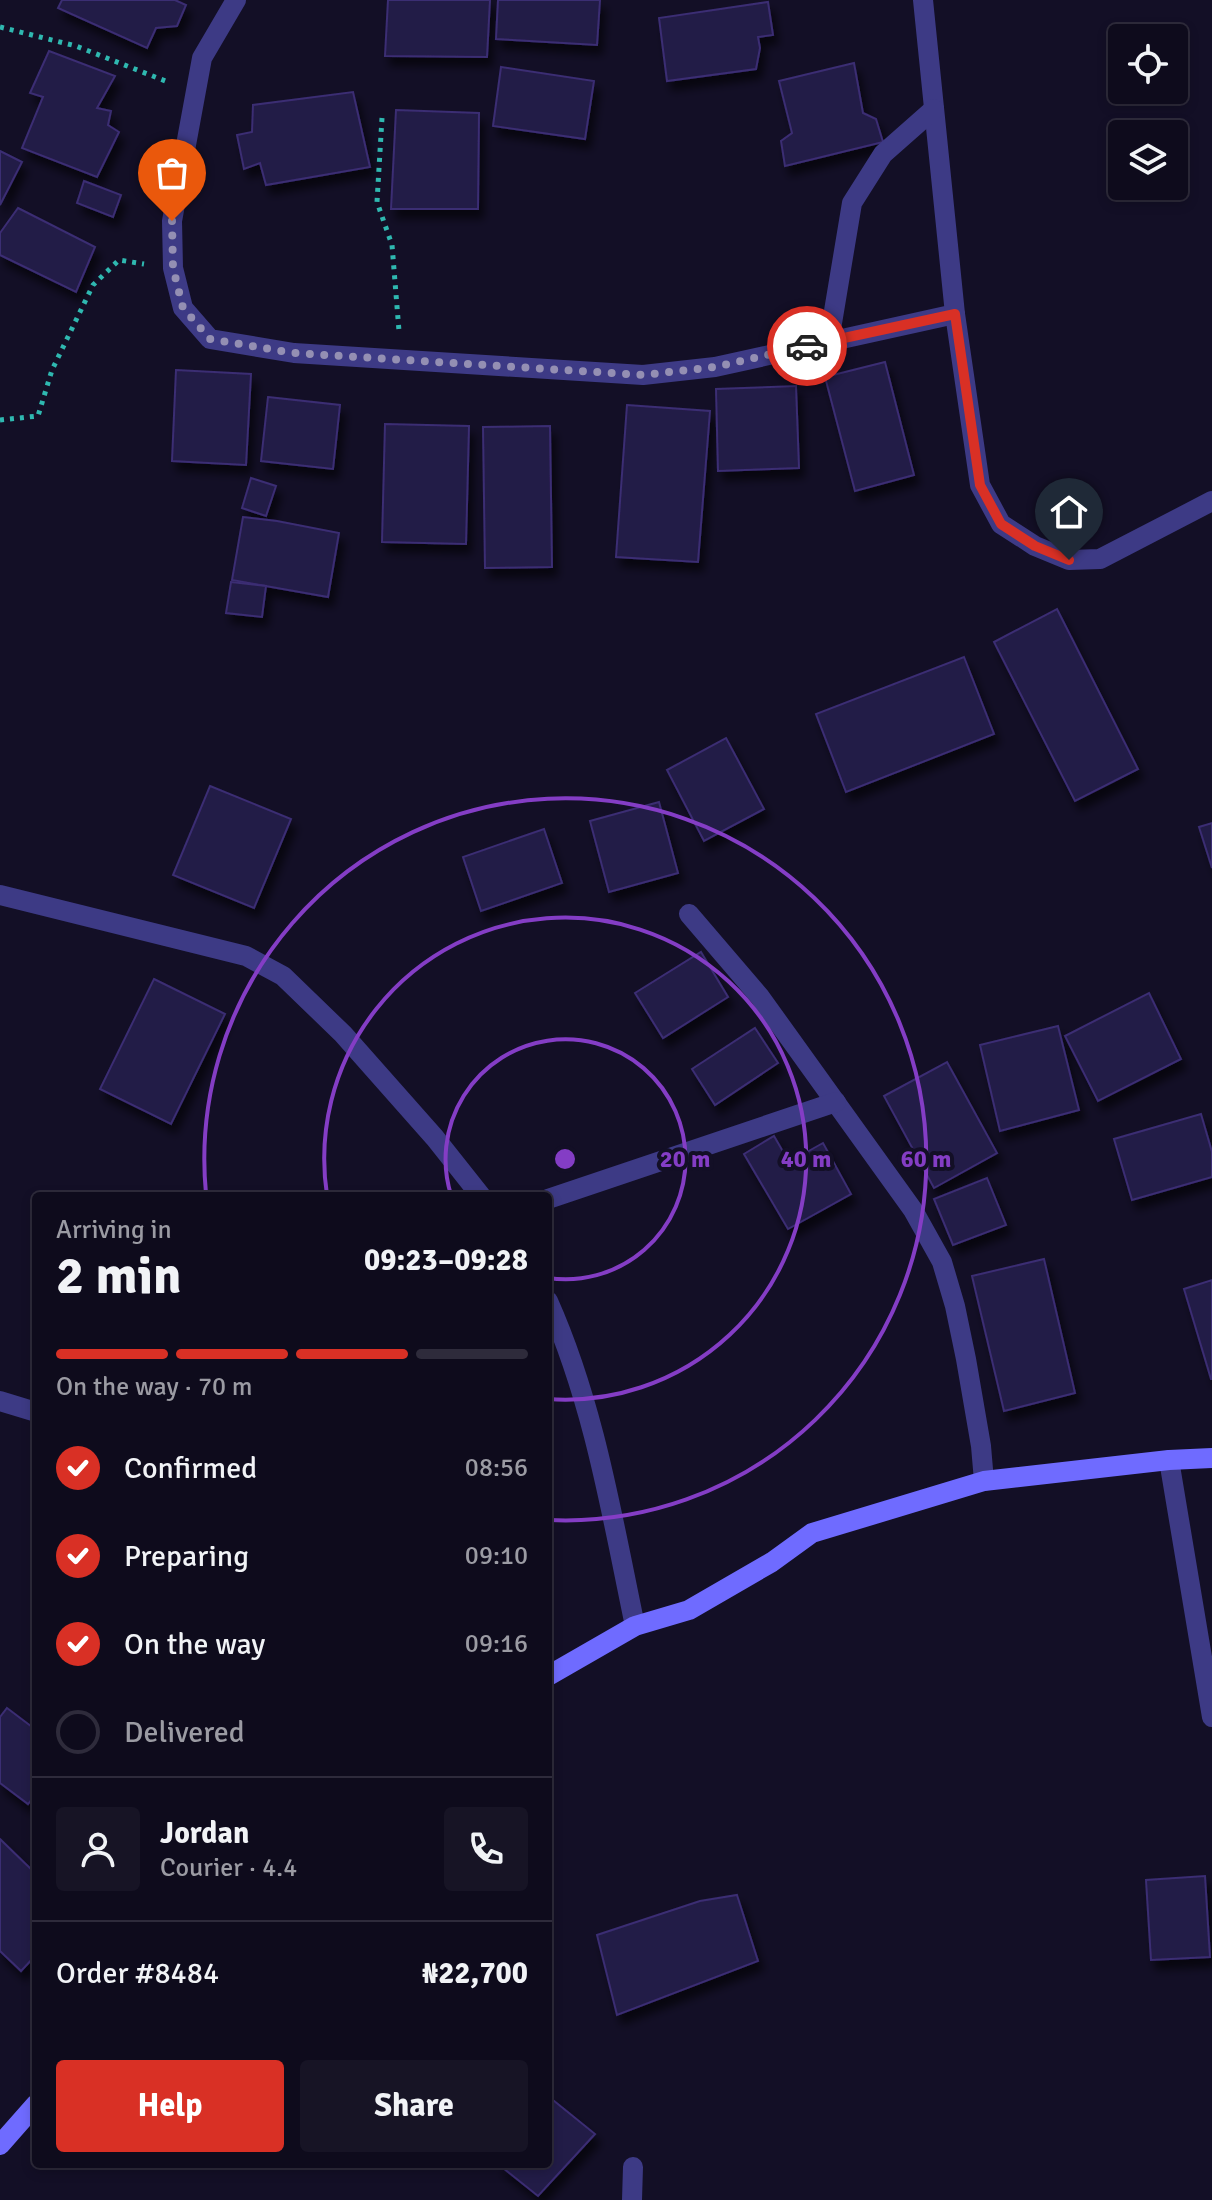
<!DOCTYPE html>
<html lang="en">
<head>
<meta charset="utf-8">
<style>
	body { margin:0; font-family:Signika,sans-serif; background:#171425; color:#f1f3f6; height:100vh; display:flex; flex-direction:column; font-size:30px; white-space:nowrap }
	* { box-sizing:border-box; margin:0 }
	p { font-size:26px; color:#9b9ba3 }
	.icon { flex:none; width:44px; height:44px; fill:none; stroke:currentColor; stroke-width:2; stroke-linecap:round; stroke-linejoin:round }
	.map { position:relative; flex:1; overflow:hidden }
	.drawer { position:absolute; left:32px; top:1192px; width:520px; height:976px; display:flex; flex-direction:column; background:#0e0b1c; border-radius:8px; box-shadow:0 4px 12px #0003,0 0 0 2px #2e2b3b }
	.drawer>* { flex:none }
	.controls { position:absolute; left:1108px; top:24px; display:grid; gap:16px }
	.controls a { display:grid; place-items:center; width:80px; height:80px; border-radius:8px; background:#0e0b1c; box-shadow:0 4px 12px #0003,0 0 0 2px #2e2b3b; font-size:40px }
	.pin { position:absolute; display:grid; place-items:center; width:68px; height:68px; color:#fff; margin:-82px -34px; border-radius:50% 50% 50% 0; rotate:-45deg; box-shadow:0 0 8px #0007 }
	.pin .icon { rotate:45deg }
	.courier { position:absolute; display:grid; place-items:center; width:80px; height:80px; margin:-40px; border:6px solid #d93025; border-radius:50%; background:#fff; color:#222; box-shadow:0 2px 10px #0007 }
	.head em { font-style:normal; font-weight:700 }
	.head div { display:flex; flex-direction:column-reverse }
	.head { display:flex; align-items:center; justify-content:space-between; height:136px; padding:0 24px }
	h1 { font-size:52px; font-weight:700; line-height:60px }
	.bar { display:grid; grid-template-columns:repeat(4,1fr); gap:12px 8px; align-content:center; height:96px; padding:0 24px }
	.bar i { height:10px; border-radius:6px; background:#2e2b3b }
	.bar .current { background:#d93025 }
	.bar p { grid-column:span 4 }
	.line { display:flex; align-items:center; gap:20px; padding:0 24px; border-top:2px solid #2e2b3b }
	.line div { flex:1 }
	.round { display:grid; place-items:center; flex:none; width:84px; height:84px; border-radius:8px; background:#171425 }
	ol { padding:0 24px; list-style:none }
	li { display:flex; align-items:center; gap:24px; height:88px }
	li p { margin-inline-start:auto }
	li .icon { padding:8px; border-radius:50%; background:#d93025; color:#fff; stroke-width:4 }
	li:last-child { color:#9b9ba3 }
	li i { width:44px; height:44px; border:4px solid #2e2b3b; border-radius:50% }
	.action { display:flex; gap:16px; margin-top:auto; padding:16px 24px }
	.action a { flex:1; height:92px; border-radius:8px; background:#d93025; color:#fff; font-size:32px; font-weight:700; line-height:92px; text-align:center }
	.action a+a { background:#171425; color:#f1f3f6 }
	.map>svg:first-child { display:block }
	.building { fill:#241b47; stroke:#3b2d73; stroke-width:2; filter:url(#shadow) }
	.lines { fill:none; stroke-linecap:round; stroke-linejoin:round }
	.path { stroke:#2fb8b0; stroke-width:5; stroke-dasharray:4 6; stroke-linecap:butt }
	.street { stroke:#3d3a85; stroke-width:20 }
	.secondary { stroke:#6f6bff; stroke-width:20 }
	.done { stroke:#948fb3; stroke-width:8; stroke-dasharray:0 14.4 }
	.route { stroke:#d93025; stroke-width:10 }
	.ring { fill:none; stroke:#843dc5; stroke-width:4 }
	.centre { fill:#843dc5; stroke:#130f26; stroke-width:4 }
	.ring-label { font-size:24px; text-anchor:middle; font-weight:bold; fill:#843dc5; stroke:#130f26; stroke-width:8; stroke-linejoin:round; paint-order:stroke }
</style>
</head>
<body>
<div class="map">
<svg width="1212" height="2200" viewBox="0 0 1212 2200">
	<defs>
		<filter id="shadow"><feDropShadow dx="5" dy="9" stdDeviation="4" flood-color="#0009"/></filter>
	</defs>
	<rect width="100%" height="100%" fill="#130f26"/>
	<g class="building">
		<polygon points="62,0 175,0 186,5 177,26 156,28 147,48 58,8"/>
		<polygon points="388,0 490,0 487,57 385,56"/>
		<polygon points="498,0 600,0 597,45 496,39"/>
		<polygon points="768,2 773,35 758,37 760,48 756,69 667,81 659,18"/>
		<polygon points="49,51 115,76 97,108 111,111 108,125 119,132 97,177 22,148 43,97 30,93"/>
		<polygon points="854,63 863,113 876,119 883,142 785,166 781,141 792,133 779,81"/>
		<polygon points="501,67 594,81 585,139 493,126"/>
		<polygon points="353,92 370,167 266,185 260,163 244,169 237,135 252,132 253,105"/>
		<polygon points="396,110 479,113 478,209 391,209"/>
		<polygon points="0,151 22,162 0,205"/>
		<polygon points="84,181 121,195 113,217 77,203"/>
		<polygon points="18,208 95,247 76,292 0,255 0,233"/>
		<polygon points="885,362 914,475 855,491 825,377"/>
		<polygon points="176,370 251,374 246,465 172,461"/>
		<polygon points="796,386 799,468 718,471 716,389"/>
		<polygon points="268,397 340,405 333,469 261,461"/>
		<polygon points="627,405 710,411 698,562 616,557"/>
		<polygon points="385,424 469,426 466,544 382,542"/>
		<polygon points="550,426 552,567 485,568 483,427"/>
		<polygon points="251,478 276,486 266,516 242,508"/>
		<polygon points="243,517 277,521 339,533 328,597 232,580"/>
		<polygon points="231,582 266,586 262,617 226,613"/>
		<polygon points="1057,609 1138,769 1075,801 994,642"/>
		<polygon points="964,657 994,734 846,792 816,714"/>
		<polygon points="726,738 764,809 704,841 667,770"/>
		<polygon points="210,786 291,819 254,908 173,875"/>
		<polygon points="659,802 678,873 609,892 590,821"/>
		<polygon points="1212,823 1212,868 1199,827"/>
		<polygon points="544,829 562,883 481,911 463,857"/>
		<polygon points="701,952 728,997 663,1038 635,993"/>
		<polygon points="154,979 225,1014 171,1124 100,1089"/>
		<polygon points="1149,993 1181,1059 1098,1101 1065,1036"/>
		<polygon points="1058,1026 1079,1110 1000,1131 980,1045"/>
		<polygon points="755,1028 778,1063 715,1105 692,1069"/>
		<polygon points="947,1062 997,1153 934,1188 884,1096"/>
		<polygon points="1201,1114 1212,1152 1212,1177 1132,1200 1114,1139"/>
		<polygon points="774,1136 789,1162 823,1143 851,1194 788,1229 744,1154"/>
		<polygon points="987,1178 1006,1225 953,1245 934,1199"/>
		<polygon points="1044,1259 1075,1393 1004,1411 972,1276"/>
		<polygon points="1212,1280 1212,1379 1211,1379 1184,1289"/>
		<polygon points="7,1708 36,1730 36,1794 28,1804 0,1783 0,1717"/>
		<polygon points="0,1839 36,1874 36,1955 21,1971 0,1951"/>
		<polygon points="1205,1876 1210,1957 1151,1960 1146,1880"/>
		<polygon points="737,1895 758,1961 617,2015 597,1935 700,1901"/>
		<polygon points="548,2096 595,2134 538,2196 498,2164 548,2164"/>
	</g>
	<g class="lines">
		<g class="path">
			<polyline points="0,27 76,46 168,82"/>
			<polyline points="382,118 377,202 392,245 399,331"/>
			<polyline points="0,420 38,416 52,370 93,285 119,260 144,264"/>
		</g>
		<g class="street">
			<polyline points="236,0 202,58 172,221 173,268 183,308 210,339 294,353 643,375 715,367 955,314"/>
			<polyline points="923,0 955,314 980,485 1001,524 1035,546 1069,560 1100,559 1212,501"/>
			<polyline points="829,341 852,203 883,154 934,109"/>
			<polyline points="0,895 246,956 283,976 343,1034 435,1138 481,1196"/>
			<polyline points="689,914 760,997 913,1210 942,1262 955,1306 966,1359 981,1446 984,1481"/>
			<polyline points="548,1199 836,1102"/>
			<path d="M548,1301C594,1404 612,1516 635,1626"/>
			<polyline points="0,1401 36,1412"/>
			<polyline points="1169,1460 1212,1717"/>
			<polyline points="632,2200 633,2167"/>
		</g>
		<g class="secondary">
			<polyline points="548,1676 635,1626 689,1610 772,1562 812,1533 984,1481 1169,1460 1212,1458"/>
			<polyline points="0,2145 36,2104"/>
		</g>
	</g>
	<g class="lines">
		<polyline class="done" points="172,221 173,268 183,308 210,339 294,353 643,375 715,367 807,346"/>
		<polyline class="route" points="807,346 955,314 980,485 1001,524 1035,546 1069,560"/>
	</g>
	<g class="ring">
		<path d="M451 1195A120 120 0 1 1 548 1278"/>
		<path d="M327 1195A241 241 0 1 1 548 1399"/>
		<path d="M206 1194A361 361 0 1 1 549 1520"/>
	</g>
	<circle cx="565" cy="1159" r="12" class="centre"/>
	<g class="ring-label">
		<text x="685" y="1167">20 m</text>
		<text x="806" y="1167">40 m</text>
		<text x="926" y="1167">60 m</text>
	</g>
</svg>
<div class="controls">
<a><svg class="icon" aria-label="locate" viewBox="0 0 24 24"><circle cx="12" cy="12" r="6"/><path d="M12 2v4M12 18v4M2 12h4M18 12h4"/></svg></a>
<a><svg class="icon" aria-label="layers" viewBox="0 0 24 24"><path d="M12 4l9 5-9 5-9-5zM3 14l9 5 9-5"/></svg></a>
</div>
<div class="pin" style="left:172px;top:221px;background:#ea580c"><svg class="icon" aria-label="bag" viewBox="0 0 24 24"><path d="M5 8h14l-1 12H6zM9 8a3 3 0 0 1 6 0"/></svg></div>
<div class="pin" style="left:1069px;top:560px;background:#1f2937"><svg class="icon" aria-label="home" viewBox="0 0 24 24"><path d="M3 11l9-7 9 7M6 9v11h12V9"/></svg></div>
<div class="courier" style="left:807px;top:346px"><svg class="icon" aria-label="car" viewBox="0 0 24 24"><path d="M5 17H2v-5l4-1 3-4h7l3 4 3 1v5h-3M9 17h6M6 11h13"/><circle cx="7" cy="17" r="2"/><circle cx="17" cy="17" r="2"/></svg></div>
<section class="drawer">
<div class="head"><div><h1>2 min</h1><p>Arriving in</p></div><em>09:23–09:28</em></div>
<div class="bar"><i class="current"></i><i class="current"></i><i class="current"></i><i></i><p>On the way · 70 m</p></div>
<ol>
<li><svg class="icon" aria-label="check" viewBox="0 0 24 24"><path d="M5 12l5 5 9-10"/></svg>Confirmed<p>08:56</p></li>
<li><svg class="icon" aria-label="check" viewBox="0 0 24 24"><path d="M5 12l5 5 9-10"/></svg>Preparing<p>09:10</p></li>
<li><svg class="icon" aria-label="check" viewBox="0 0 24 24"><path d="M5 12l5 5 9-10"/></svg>On the way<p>09:16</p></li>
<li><i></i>Delivered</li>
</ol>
<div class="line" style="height:144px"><a class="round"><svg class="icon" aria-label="person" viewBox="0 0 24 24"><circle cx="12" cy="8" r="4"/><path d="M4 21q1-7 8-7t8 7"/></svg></a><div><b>Jordan</b><p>Courier · 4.4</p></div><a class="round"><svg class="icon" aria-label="phone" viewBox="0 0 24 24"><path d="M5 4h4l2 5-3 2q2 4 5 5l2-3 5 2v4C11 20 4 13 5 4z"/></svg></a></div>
<div class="line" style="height:104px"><div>Order #8484</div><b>₦22,700</b></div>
<div class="action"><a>Help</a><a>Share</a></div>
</section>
</div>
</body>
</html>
